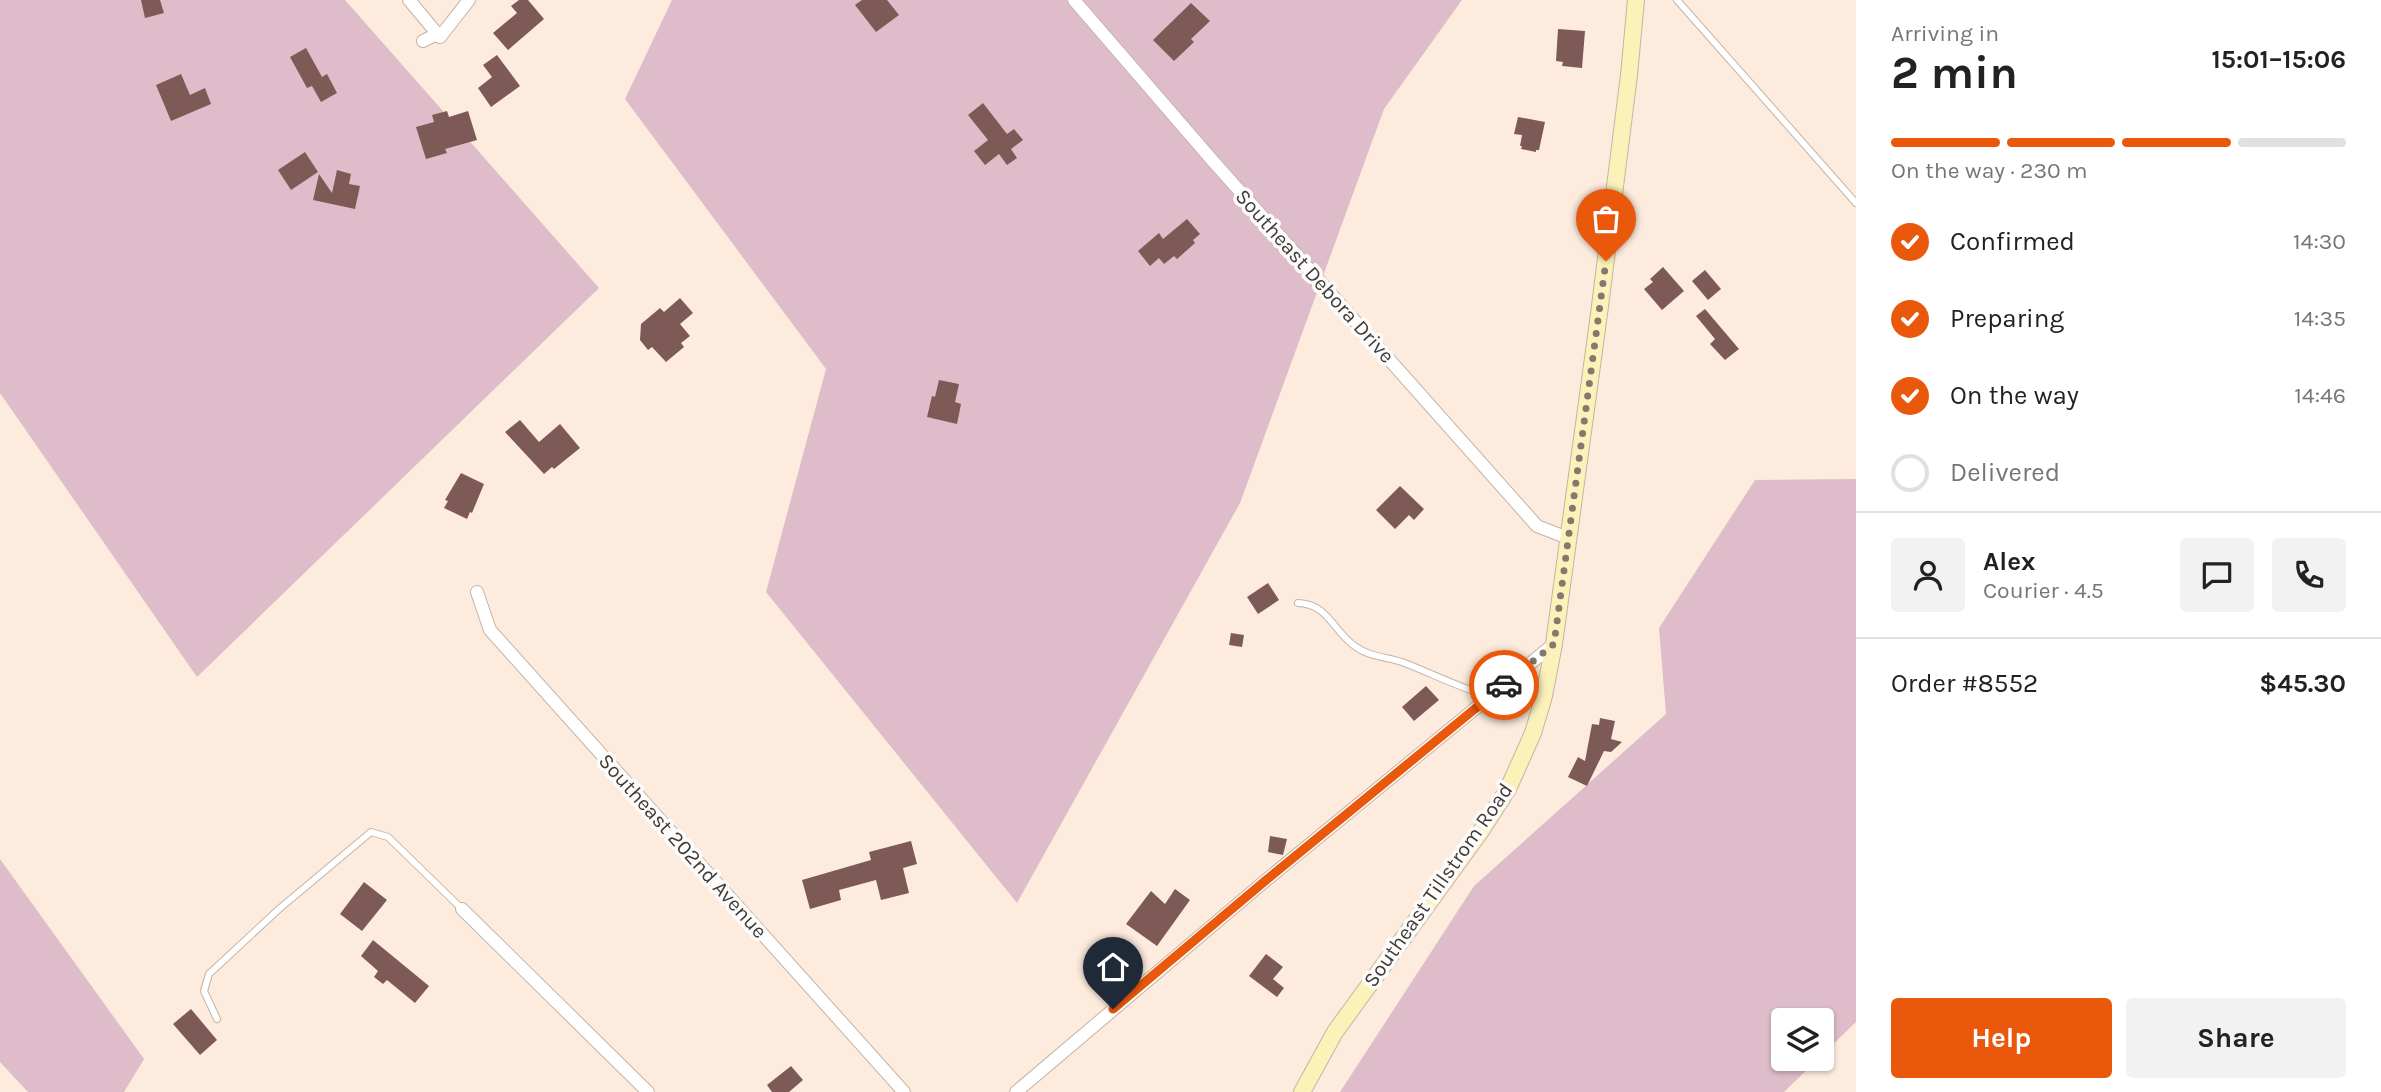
<!DOCTYPE html>
<html lang="en">
<head>
<meta charset="utf-8">
<style>
	body { margin:0; font-family:Karla,sans-serif; background:#f2f2f2; color:#222; height:100vh; display:flex; flex-direction:column; font-size:26px; white-space:nowrap }
	* { box-sizing:border-box; margin:0 }
	p { font-size:23px; color:#767676 }
	.icon { flex:none; width:38px; height:38px; fill:none; stroke:currentColor; stroke-width:2; stroke-linecap:round; stroke-linejoin:round }
	.map { position:relative; flex:1; overflow:hidden }
	.drawer { display:flex; flex-direction:column; background:#fff; width:525px }
	.drawer>* { flex:none }
	.buttons { position:absolute; left:1771px; top:1008px; display:grid; gap:14px }
	.buttons a { display:grid; place-items:center; width:63px; height:63px; border-radius:7px; background:#fff; box-shadow:0 2px 5px #0004; font-size:35px }
	.pin { position:absolute; display:grid; place-items:center; width:60px; height:60px; color:#fff; margin:-72px -30px; border-radius:50% 50% 50% 0; rotate:-45deg; box-shadow:0 0 7px #0007 }
	.pin .icon { rotate:45deg }
	.courier { position:absolute; display:grid; place-items:center; width:70px; height:70px; margin:-35px; border:5px solid #ea580c; border-radius:50%; background:#fff; color:#222; box-shadow:0 2px 9px #0007 }
	.overview em { font-style:normal; font-weight:700 }
	.overview div { display:flex; flex-direction:column-reverse }
	.overview { display:flex; align-items:center; justify-content:space-between; height:119px; padding:0 35px }
	h1 { font-size:46px; font-weight:700; line-height:52px }
	.bar { display:grid; grid-template-columns:repeat(4,1fr); gap:10px 7px; align-content:center; height:84px; padding:0 35px }
	.bar i { height:9px; border-radius:5px; background:#e0e0e0 }
	.bar .current { background:#ea580c }
	.bar p { grid-column:span 4 }
	.line { display:flex; align-items:center; gap:18px; padding:0 35px; border-top:2px solid #e0e0e0 }
	.line div { flex:1 }
	.round { display:grid; place-items:center; flex:none; width:74px; height:74px; border-radius:7px; background:#f2f2f2 }
	ol { padding:0 35px; list-style:none }
	li { display:flex; align-items:center; gap:21px; height:77px }
	li p { margin-inline-start:auto }
	li .icon { padding:7px; border-radius:50%; background:#ea580c; color:#fff; stroke-width:4 }
	li:last-child { color:#767676 }
	li i { width:38px; height:38px; border:4px solid #e0e0e0; border-radius:50% }
	.action { display:flex; gap:14px; margin-top:auto; padding:14px 35px }
	.action a { flex:1; height:80px; border-radius:7px; background:#ea580c; color:#fff; font-size:28px; font-weight:700; line-height:80px; text-align:center }
	.action a+a { background:#f2f2f2; color:#222 }
	main { display:flex; flex:1; min-height:0 }
	.map>svg:first-child { display:block }
	.green { fill:#debcc9 }
	.building { fill:#7d5a55 }
	.lines { fill:none; stroke-linecap:round; stroke-linejoin:round }
	.service-casing { stroke:#c4b4a6; stroke-width:8 }
	.minor-casing { stroke:#c4b4a6; stroke-width:14 }
	.secondary-casing { stroke:#c4b4a6; stroke-width:18 }
	.service { stroke:#fff; stroke-width:6 }
	.minor { stroke:#fff; stroke-width:12 }
	.secondary { stroke:#fcf2b9; stroke-width:16 }
	.done { stroke:#837970; stroke-width:7; stroke-dasharray:0 12.6 }
	.route { stroke:#ea580c; stroke-width:9 }
	.labels { text-anchor:middle; dominant-baseline:central; stroke-width:7; stroke-linejoin:round; paint-order:stroke }
	.street-label { font-size:21px; fill:#413b35; stroke:#fcfcfc }
</style>
</head>
<body>
<main>
<div class="map">
<svg width="1856" height="1092" viewBox="0 0 1856 1092">
	<rect width="100%" height="100%" fill="#fdecdd"/>
	<g class="green">
		<polygon points="0,0 345,0 599,288 197,677 0,393"/>
		<polygon points="672,0 1462,0 1384,109 1240,503 1017,903 766,592 826,369 625,99"/>
		<polygon points="1856,479 1856,1022 1822,1055 1822,1020 1783,1020 1783,1059 1818,1059 1784,1092 1340,1092 1474,886 1666,714 1659,628 1755,480"/>
		<polygon points="0,859 144,1059 124,1092 28,1092 0,1062"/>
	</g>
	<g class="building">
		<polygon points="141,0 160,0 164,13 145,18"/>
		<polygon points="519,0 528,0 544,19 508,50 493,33 517,13 511,6"/>
		<polygon points="862,0 887,0 899,15 876,32 855,5"/>
		<polygon points="1191,3 1210,21 1191,39 1194,42 1174,61 1153,40"/>
		<polygon points="1558,29 1585,31 1582,68 1562,66 1563,62 1556,61"/>
		<polygon points="306,48 322,77 327,74 337,93 321,102 312,86 307,88 290,57"/>
		<polygon points="497,55 520,86 491,107 478,88 492,77 483,65"/>
		<polygon points="181,74 190,95 205,88 211,104 171,121 156,85"/>
		<polygon points="983,103 1007,134 1014,129 1023,140 1011,149 1017,158 1007,165 999,154 985,165 974,151 988,140 968,115"/>
		<polygon points="447,111 449,117 468,111 477,140 445,149 447,153 426,159 416,127 434,122 432,115"/>
		<polygon points="1518,117 1545,122 1539,150 1536,150 1536,152 1521,149 1522,146 1520,146 1522,135 1514,134"/>
		<polygon points="305,152 318,172 291,190 278,170"/>
		<polygon points="337,170 351,174 349,184 360,186 355,209 313,200 319,174 332,193"/>
		<polygon points="1187,219 1200,234 1193,240 1195,243 1177,259 1174,256 1164,264 1159,258 1150,266 1138,251 1159,233 1163,239"/>
		<polygon points="1663,267 1684,291 1662,310 1644,289 1653,282 1650,279"/>
		<polygon points="1705,270 1721,289 1708,300 1692,281"/>
		<polygon points="680,298 693,313 680,324 690,336 681,343 684,347 666,362 652,347 648,350 640,340 641,324 660,308 664,312"/>
		<polygon points="1705,309 1739,349 1725,360 1710,344 1715,339 1696,316"/>
		<polygon points="939,380 959,384 955,402 961,404 957,424 927,417 932,396 935,397"/>
		<polygon points="520,420 539,442 560,424 580,448 554,469 552,467 544,474 505,432"/>
		<polygon points="461,473 484,484 472,513 470,512 467,519 444,508 448,501 445,500"/>
		<polygon points="1400,486 1424,509 1414,520 1409,515 1395,529 1376,510"/>
		<polygon points="1268,583 1279,600 1258,614 1247,597"/>
		<polygon points="1231,633 1244,635 1242,647 1229,645"/>
		<polygon points="1426,686 1439,700 1414,721 1402,707"/>
		<polygon points="1600,718 1615,721 1611,739 1622,742 1611,752 1604,751 1587,786 1568,777 1578,757 1585,761 1592,724 1599,725"/>
		<polygon points="1270,836 1287,839 1283,855 1268,852"/>
		<polygon points="911,841 917,864 903,868 909,893 881,900 876,880 839,890 841,900 810,909 802,880 871,860 869,852"/>
		<polygon points="364,882 387,900 362,931 340,914"/>
		<polygon points="1175,889 1190,900 1157,946 1126,924 1151,891 1165,904"/>
		<polygon points="373,940 429,986 415,1003 387,980 383,984 374,977 378,971 361,956"/>
		<polygon points="1266,954 1283,967 1273,979 1284,988 1277,997 1249,976"/>
		<polygon points="191,1009 217,1040 200,1055 173,1024"/>
		<polygon points="791,1066 803,1080 789,1092 772,1092 767,1085"/>
	</g>
	<g class="lines">
		<defs>
			<g id="service">
				<polyline points="1677,0 1856,203"/>
				<path d="M1298,603C1329,604 1333,632 1356,647C1370,657 1387,657 1402,662C1431,673 1458,687 1488,696"/>
				<polyline points="217,1019 204,991 209,974 279,909 371,832 388,837 462,909"/>
			</g>
			<g id="minor">
				<polyline points="409,0 440,37"/>
				<polyline points="1074,0 1212,160 1537,526 1568,538"/>
				<polyline points="423,41 435,35 440,37 469,0"/>
				<polyline points="477,592 490,630 904,1092"/>
				<polyline points="462,909 648,1092"/>
				<polyline points="1016,1092 1265,881 1554,644"/>
			</g>
			<polyline id="secondary" points="1302,1092 1335,1032 1481,831 1508,789 1533,733 1544,696 1554,644 1599,314 1629,75 1636,0"/>
		</defs>
		<use href="#service" class="service-casing"/>
		<use href="#minor" class="minor-casing"/>
		<use href="#secondary" class="secondary-casing"/>
		<use href="#service" class="service"/>
		<use href="#minor" class="minor"/>
		<use href="#secondary" class="secondary"/>
	</g>
	<g class="lines">
		<polyline class="done" points="1504,685 1554,644 1606,261"/>
		<polyline class="route" points="1113,1009 1265,881 1504,685"/>
	</g>
	<g class="labels">
		<g class="street-label">
			<text transform="translate(1315 276) rotate(48)">Southeast Debora Drive</text>
			<text transform="translate(683 846) rotate(48)">Southeast 202nd Avenue</text>
			<text transform="translate(1438 885) rotate(-55)">Southeast Tillstrom Road</text>
		</g>
	</g>
</svg>
<div class="buttons">
<a><svg class="icon" aria-label="layers" viewBox="0 0 24 24"><path d="M12 4l9 5-9 5-9-5zM3 14l9 5 9-5"/></svg></a>
</div>
<div class="pin" style="left:1606px;top:261px;background:#ea580c"><svg class="icon" aria-label="bag" viewBox="0 0 24 24"><path d="M5 8h14l-1 12H6zM9 8a3 3 0 0 1 6 0"/></svg></div>
<div class="pin" style="left:1113px;top:1009px;background:#1f2937"><svg class="icon" aria-label="home" viewBox="0 0 24 24"><path d="M3 11l9-7 9 7M6 9v11h12V9"/></svg></div>
<div class="courier" style="left:1504px;top:685px"><svg class="icon" aria-label="car" viewBox="0 0 24 24"><path d="M5 17H2v-5l4-1 3-4h7l3 4 3 1v5h-3M9 17h6M6 11h13"/><circle cx="7" cy="17" r="2"/><circle cx="17" cy="17" r="2"/></svg></div>
</div>
<section class="drawer">
<div class="overview"><div><h1>2 min</h1><p>Arriving in</p></div><em>15:01–15:06</em></div>
<div class="bar"><i class="current"></i><i class="current"></i><i class="current"></i><i></i><p>On the way · 230 m</p></div>
<ol>
<li><svg class="icon" aria-label="check" viewBox="0 0 24 24"><path d="M5 12l5 5 9-10"/></svg>Confirmed<p>14:30</p></li>
<li><svg class="icon" aria-label="check" viewBox="0 0 24 24"><path d="M5 12l5 5 9-10"/></svg>Preparing<p>14:35</p></li>
<li><svg class="icon" aria-label="check" viewBox="0 0 24 24"><path d="M5 12l5 5 9-10"/></svg>On the way<p>14:46</p></li>
<li><i></i>Delivered</li>
</ol>
<div class="line" style="height:126px"><a class="round"><svg class="icon" aria-label="person" viewBox="0 0 24 24"><circle cx="12" cy="8" r="4"/><path d="M4 21q1-7 8-7t8 7"/></svg></a><div><b>Alex</b><p>Courier · 4.5</p></div><a class="round"><svg class="icon" aria-label="chat" viewBox="0 0 24 24"><path d="M4 5h16v11H9l-5 4z"/></svg></a><a class="round"><svg class="icon" aria-label="phone" viewBox="0 0 24 24"><path d="M5 4h4l2 5-3 2q2 4 5 5l2-3 5 2v4C11 20 4 13 5 4z"/></svg></a></div>
<div class="line" style="height:91px"><div>Order #8552</div><b>$45.30</b></div>
<div class="action"><a>Help</a><a>Share</a></div>
</section>
</main>
</body>
</html>
